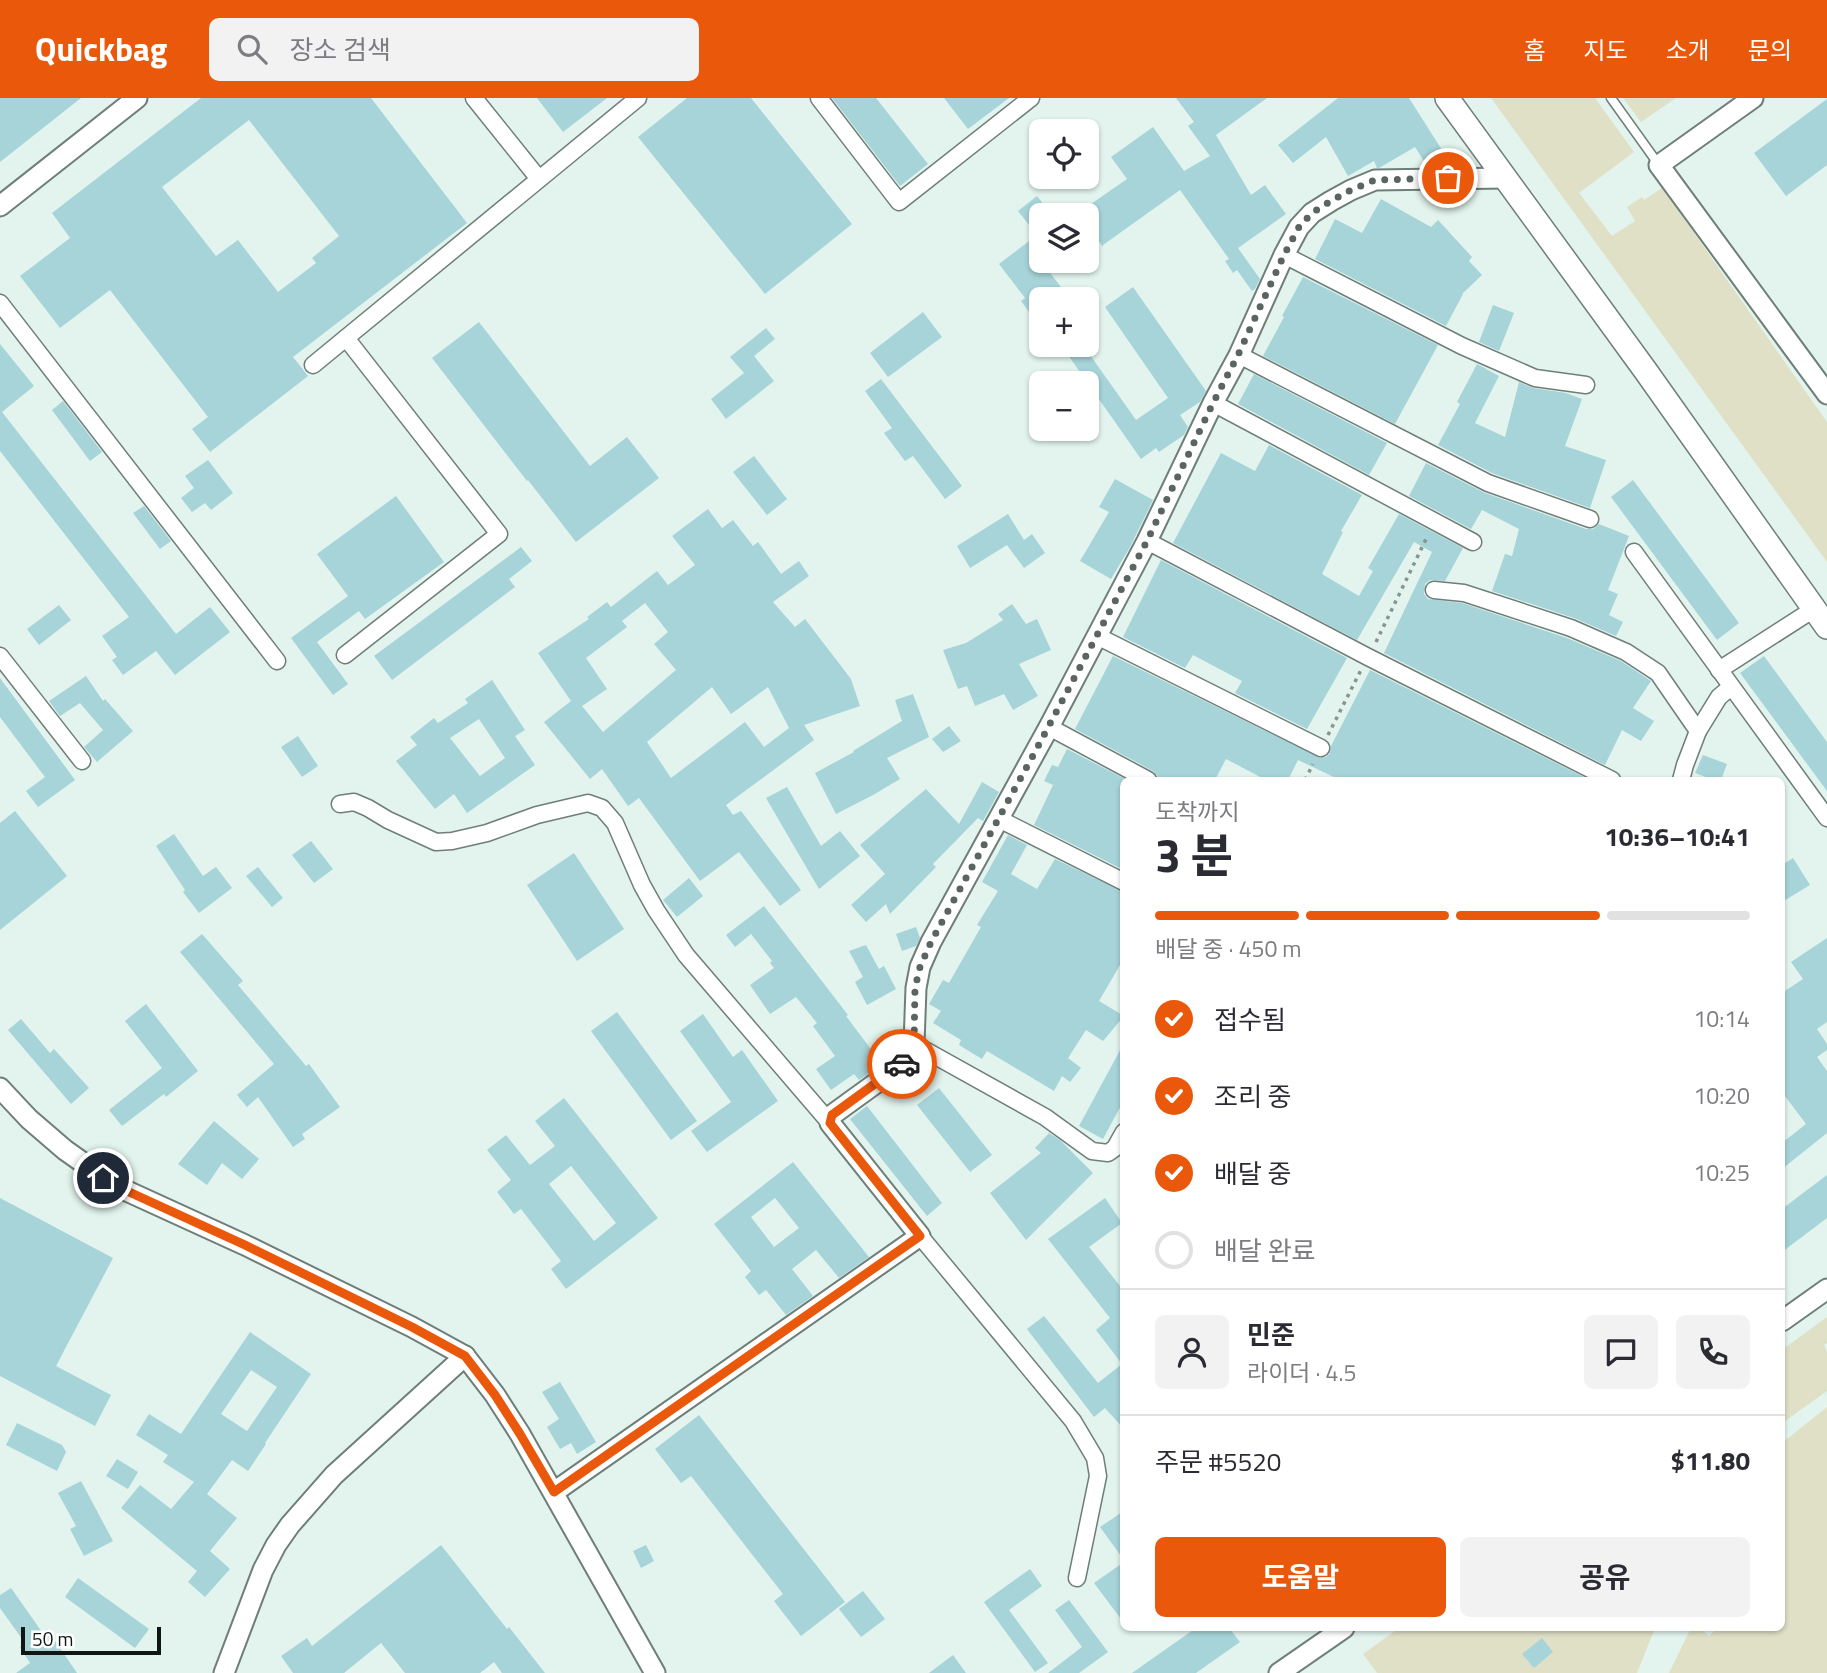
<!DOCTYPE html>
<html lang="ko">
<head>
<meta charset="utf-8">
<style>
	body { margin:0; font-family:"Titillium Web","Noto Sans KR",sans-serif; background:#f2f2f3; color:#2b2b33; height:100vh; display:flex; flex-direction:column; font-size:26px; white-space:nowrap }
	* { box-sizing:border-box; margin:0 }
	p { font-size:23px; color:#7c7c81 }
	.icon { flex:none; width:38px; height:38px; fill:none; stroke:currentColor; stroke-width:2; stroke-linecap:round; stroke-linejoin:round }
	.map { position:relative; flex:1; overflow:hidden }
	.panel { position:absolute; left:1120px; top:679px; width:665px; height:854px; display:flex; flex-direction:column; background:#fff; border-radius:10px; box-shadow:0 2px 5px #0004 }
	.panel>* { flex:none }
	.controls { position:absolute; left:1029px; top:21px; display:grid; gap:14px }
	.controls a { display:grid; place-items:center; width:70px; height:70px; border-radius:10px; background:#fff; box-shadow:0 2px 5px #0004; font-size:35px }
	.scale { position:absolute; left:21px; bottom:18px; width:140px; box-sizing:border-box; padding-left:7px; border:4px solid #101614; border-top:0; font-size:19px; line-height:24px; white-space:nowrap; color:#101614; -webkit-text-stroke:5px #fff; paint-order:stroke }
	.pin { position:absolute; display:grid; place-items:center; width:60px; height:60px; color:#fff; margin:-30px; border:4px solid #fff; border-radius:50%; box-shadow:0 2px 7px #0007 }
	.courier { position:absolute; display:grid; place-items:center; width:70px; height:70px; margin:-35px; border:5px solid #ea580c; border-radius:50%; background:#fff; color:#222; box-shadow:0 2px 9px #0007 }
	.overview em { font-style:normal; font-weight:700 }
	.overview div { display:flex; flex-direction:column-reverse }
	.overview { display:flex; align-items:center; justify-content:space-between; height:119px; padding:0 35px }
	h1 { font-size:46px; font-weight:700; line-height:52px }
	.bar { display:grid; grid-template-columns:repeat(4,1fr); gap:10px 7px; align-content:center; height:84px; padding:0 35px }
	.bar i { height:9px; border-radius:5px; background:#e1e1e2 }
	.bar .selected { background:#ea580c }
	.bar p { grid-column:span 4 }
	.line { display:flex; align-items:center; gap:18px; padding:0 35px; border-top:2px solid #e1e1e2 }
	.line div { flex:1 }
	.round { display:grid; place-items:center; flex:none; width:74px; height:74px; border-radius:10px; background:#f2f2f3 }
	ol { padding:0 35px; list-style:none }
	li { display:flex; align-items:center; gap:21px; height:77px }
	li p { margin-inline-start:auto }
	li .icon { padding:7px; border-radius:50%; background:#ea580c; color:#fff; stroke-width:4 }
	li:last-child { color:#7c7c81 }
	li i { width:38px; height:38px; border:4px solid #e1e1e2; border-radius:50% }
	.primary-button { display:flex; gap:14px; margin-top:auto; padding:14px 35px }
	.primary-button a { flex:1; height:80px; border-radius:10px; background:#ea580c; color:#fff; font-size:28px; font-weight:700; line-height:80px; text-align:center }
	.primary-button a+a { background:#f2f2f3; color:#2b2b33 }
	header { display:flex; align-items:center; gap:42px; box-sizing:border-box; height:98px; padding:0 35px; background:#ea580c; color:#fff }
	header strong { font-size:33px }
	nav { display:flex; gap:38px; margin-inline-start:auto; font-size:24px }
	.search { width:490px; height:63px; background:#f2f2f3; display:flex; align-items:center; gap:18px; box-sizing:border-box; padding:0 24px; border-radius:10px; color:#7c7c81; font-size:26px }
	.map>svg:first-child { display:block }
	.green { fill:#dfe0c6 }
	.building { fill:#a7d4d9; fill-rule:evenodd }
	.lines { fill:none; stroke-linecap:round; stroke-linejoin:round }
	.service-casing { stroke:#6e7e78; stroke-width:11 }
	.minor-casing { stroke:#6e7e78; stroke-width:19 }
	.tertiary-casing { stroke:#6e7e78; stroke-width:23 }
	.secondary-casing { stroke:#6e7e78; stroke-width:26 }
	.path { stroke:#87948f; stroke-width:3.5; stroke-dasharray:3.5 5; stroke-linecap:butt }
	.service { stroke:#fff; stroke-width:8 }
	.minor { stroke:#fff; stroke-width:16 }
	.tertiary { stroke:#fff; stroke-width:19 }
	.secondary { stroke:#fff; stroke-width:23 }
	.done { stroke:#5a6460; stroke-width:7; stroke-dasharray:0 12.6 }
	.route { stroke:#ea580c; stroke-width:9 }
</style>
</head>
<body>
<header>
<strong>Quickbag</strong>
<div class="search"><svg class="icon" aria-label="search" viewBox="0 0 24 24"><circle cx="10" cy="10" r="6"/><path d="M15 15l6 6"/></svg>장소 검색</div>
<nav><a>홈</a><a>지도</a><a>소개</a><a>문의</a></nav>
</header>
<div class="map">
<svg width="1827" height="1575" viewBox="0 0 1827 1575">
	<rect width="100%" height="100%" fill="#e2f4ed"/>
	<g class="green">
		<polygon points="1491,0 1595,0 1634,54 1579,95 1612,138 1635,123 1627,109 1642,99 1644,102 1662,90 1682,118 1827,324 1827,464"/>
		<polygon points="1623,0 1676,0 1641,24"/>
		<polygon points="1827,1219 1827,1245 1824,1247 1827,1253 1827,1293 1782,1325 1782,1252"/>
		<polygon points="1827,1309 1827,1575 1669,1575 1691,1530 1700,1530 1709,1538 1717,1530 1782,1530 1782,1345"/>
		<polygon points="1399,1530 1655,1530 1637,1575 1377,1575 1363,1556"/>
	</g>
	<g class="building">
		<polygon points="0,0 81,0 0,64"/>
		<path d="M201,0H371L467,125L293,259L308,278L210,354L192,331L208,319L110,192L60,230L20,178L70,140L52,115ZM249,22L339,138L312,160L316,165L278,194L238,142L216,158L162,89Z"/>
		<polygon points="537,0 607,0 563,34"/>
		<polygon points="687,0 751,0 852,126 765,196 638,39"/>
		<polygon points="832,0 876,0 928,66 900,88"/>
		<polygon points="944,0 1009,0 968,31"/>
		<polygon points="1176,0 1267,0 1216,37 1251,97 1265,87 1286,116 1238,150 1260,181 1255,191 1252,193 1237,172 1233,175 1225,163 1229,161 1180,92 1103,147 1103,149 1087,127 1087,117 1080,117 1078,115 1127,81 1111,59 1153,29 1184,73 1210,58 1188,28 1194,24"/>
		<polygon points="1338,0 1409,0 1442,52 1424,63 1415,49 1379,70 1377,70 1374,63 1348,78 1326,39 1293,65 1278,47"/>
		<polygon points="1827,1 1827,67 1786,98 1754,55"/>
		<polygon points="1037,98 1049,113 1041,117 1041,163 1060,163 1048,172 1070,201 1041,201 1041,230 1021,203 1025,200 999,166 1037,137 1018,113"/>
		<polygon points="1381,101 1431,129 1438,122 1472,159 1469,163 1482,177 1462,196 1463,196 1446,228 1315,161 1335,121 1362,135"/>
		<polygon points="1303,179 1438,247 1395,326 1263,258 1284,219 1282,218"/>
		<polygon points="1133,189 1206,293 1200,304 1180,317 1188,329 1184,337 1159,354 1156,350 1141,361 1061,247 1083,247 1136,322 1168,300 1105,209"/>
		<polygon points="1493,207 1514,215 1499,253 1479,244"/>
		<polygon points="923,214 942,239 888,279 870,255"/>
		<polygon points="479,224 590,368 627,339 659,380 576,444 528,382 527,383 432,260"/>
		<polygon points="766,230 775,241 754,258 774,283 726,321 711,301 744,275 730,259"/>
		<polygon points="0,246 34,288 2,314 176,536 210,509 230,534 175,577 156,553 123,577 112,562 117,559 102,538 129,519 0,353"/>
		<polygon points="1477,266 1499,278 1475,325 1505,339 1519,284 1533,290 1566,295 1582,301 1565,348 1606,362 1590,410 1492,375 1438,347 1460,306 1457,304"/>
		<polygon points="1254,276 1387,345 1369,377 1238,306"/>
		<polygon points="881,281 962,388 945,401 913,358 905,363 884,335 892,330 865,293"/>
		<polygon points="63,303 102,354 90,363 52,312"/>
		<polygon points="1269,347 1362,397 1341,433 1343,434 1322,476 1359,498 1373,473 1368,470 1399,416 1463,450 1445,483 1430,482 1425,486 1424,496 1428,501 1462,505 1567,540 1621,563 1651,583 1633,610 1654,623 1641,643 1622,632 1605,667 1384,555 1432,454 1414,444 1357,542 1173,445 1221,355 1255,373"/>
		<polygon points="754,358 787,401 767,417 733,374"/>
		<polygon points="208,362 233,395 211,412 205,405 192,414 181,400 194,390 185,378"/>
		<polygon points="1426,365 1485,395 1586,431 1593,431 1599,426 1629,438 1608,492 1618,496 1609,517 1623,524 1616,538 1574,520 1492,493 1505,456 1512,458 1519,431 1482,412 1471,431 1409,398"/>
		<polygon points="1115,381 1153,402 1130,449 1111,481 1080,463 1109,414 1099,409"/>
		<polygon points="1633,382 1739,525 1717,542 1611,399"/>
		<polygon points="396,398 444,464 365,521 359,513 317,544 348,586 333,597 291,540 348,498 317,456"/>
		<polygon points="144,408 171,443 160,451 133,415"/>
		<path d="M708,411L722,430L733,422L753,448L758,444L781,476L799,463L809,478L773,504L795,529L805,521L851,581L860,608L804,627L814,642L726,707L733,717L741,713L801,792L780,808L739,754L700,783L639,700L628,708L602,671L590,681L544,624L571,603L538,555L589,521L587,519L607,504L611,509L657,473L668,487L695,467L672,438ZM645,505L668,534L654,546L676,572L603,634L582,608L607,591L586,560L627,529L622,523ZM712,589L731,616L768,589L789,630L764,649L745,624L671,680L647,644Z"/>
		<polygon points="1008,416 1024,442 1032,436 1045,455 1024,470 1007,447 970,470 957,448"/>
		<polygon points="521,449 532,463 509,481 515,489 392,582 374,558"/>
		<polygon points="1161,462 1347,560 1307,631 1235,595 1242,583 1193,557 1185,570 1123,539"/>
		<polygon points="1012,506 1026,526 1037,521 1051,552 1019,566 1038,598 1013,612 1004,596 975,608 967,588 958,591 943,552 966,545 1003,522 998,516"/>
		<polygon points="59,507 71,522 39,547 27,531"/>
		<polygon points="1113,558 1321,660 1326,659 1330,655 1331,648 1370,572 1590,682 1340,682 1298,662 1288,682 1266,682 1226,661 1215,682 1158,682 1157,677 1153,673 1075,631"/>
		<polygon points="1764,558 1827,644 1827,693 1740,575"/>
		<polygon points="86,578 103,603 105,601 133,633 97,664 84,649 103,632 80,605 60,618 49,603"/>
		<polygon points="0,580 75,682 38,709 26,693 45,679 0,619"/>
		<path d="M492,582L525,632L515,638L535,667L467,715L454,696L435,711L396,663L417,647L410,639L434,620L438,625L468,605L465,601ZM479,621L505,660L480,678L450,640Z"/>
		<polygon points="913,596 929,639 887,660 900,681 873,697 836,716 815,675 854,654 853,653 902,623 895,602"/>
		<polygon points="949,628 961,643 943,654 932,641"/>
		<polygon points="298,638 318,668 302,679 281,649"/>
		<polygon points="1067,651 1127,682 1124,682 1124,772 1034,727 1053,687 1044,683 1052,667 1058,669"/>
		<polygon points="1703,657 1727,666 1721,682 1714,682 1695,675"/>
		<polygon points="982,684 999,694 983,723 978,720 933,766 936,769 890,816 886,806 866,824 851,807 885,776 860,747 926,691 959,726"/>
		<polygon points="787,689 821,748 840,733 860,758 819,791 766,700"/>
		<polygon points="15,713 67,778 0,832 0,725"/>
		<polygon points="174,736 203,778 216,769 232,790 199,815 183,794 185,792 156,748"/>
		<polygon points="1008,737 1027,747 1011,776 1037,791 1055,761 1124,794 1124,860 1099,903 1124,918 1103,943 1086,932 1068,960 1081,970 1070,984 1062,978 1054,993 987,953 982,961 959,947 961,942 933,925 941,913 929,906 943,882 949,885 981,829 977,827 998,793 982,784"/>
		<polygon points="311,743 333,771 314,785 292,757"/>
		<polygon points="574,755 624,831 577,863 527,787"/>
		<polygon points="1793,760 1810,787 1782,804 1782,767"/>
		<polygon points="258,769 283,800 272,809 246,778"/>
		<polygon points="689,780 703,798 677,819 663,802"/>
		<polygon points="764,808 848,917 846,918 882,966 859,982 854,976 831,992 816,971 835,958 813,928 817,925 796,899 770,916 750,887 774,870 770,865 772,863 751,836 735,849 726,837"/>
		<polygon points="916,829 920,840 916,848 902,853 896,836"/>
		<polygon points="202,836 243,883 238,887 306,968 309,966 340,1009 302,1036 305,1041 293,1049 258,999 247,1009 237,997 274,966 180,854"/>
		<polygon points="1827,840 1827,924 1817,931 1827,946 1827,952 1817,959 1827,973 1827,1035 1782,1071 1782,1045 1806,1026 1782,994 1782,895 1803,881 1791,864"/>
		<polygon points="866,847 879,871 884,868 896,891 867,907 855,884 863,879 849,853"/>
		<polygon points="146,906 198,973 166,999 164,996 122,1028 109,1012 162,970 125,923"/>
		<polygon points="617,914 697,1023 671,1042 591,933"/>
		<polygon points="703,916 733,959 742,952 778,1003 707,1054 691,1033 731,1004 680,933"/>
		<polygon points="21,921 50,955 54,951 89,990 71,1006 8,932"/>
		<polygon points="1124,945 1124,1002 1103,1041 1079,1028"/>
		<polygon points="939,990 992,1057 970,1074 917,1007"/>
		<path d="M564,1000L658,1120L566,1191L551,1171L561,1163L521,1111L514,1116L497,1094L511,1082L487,1052L506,1037L530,1067L555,1048L535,1023ZM571,1068L616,1125L594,1143L549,1086Z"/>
		<polygon points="867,1008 942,1105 927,1118 850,1021"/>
		<polygon points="214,1023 259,1061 242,1081 222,1065 207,1087 178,1066"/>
		<polygon points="1049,1035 1060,1042 1093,1075 1026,1142 990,1095 1041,1055 1035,1050"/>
		<path d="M793,1064L869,1159L839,1180L816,1152L792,1171L813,1198L786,1217L766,1192L759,1197L745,1179L751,1173L714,1126ZM775,1100L799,1130L774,1149L751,1119Z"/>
		<polygon points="1827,1077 1827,1120 1782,1154 1782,1111"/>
		<polygon points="0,1100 113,1160 56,1268 111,1297 95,1328 0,1278"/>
		<polygon points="1105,1100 1122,1125 1089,1149 1124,1193 1124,1331 1105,1310 1094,1319 1027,1231 1044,1218 1098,1285 1122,1266 1096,1232 1110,1220 1048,1141"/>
		<path d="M250,1234L311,1276L265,1345L266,1346L248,1373L232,1362L207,1396L237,1420L210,1453L230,1471L205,1499L188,1484L197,1473L121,1410L140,1387L171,1411L194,1384L163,1364L168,1357L136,1337L149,1316L181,1336ZM251,1272L277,1289L247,1333L221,1316Z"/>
		<polygon points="560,1284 596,1344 577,1356 571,1345 560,1351 547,1329 559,1321 542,1294"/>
		<polygon points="699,1317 845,1504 801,1538 774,1503 783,1496 691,1378 681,1385 655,1351"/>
		<polygon points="17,1325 62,1347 66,1354 57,1373 6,1347"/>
		<polygon points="117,1361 138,1374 128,1391 106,1378"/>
		<polygon points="81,1383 113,1443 84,1458 70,1431 76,1428 58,1395"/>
		<polygon points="1124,1413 1124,1462 1100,1429"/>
		<polygon points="441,1447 507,1531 509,1529 545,1575 502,1575 494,1564 480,1575 405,1575 381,1545 344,1575 293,1575 281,1558 307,1540 312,1548"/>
		<polygon points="646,1447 654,1463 641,1470 633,1453"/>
		<polygon points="1124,1464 1124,1525 1094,1485"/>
		<polygon points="1030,1471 1042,1488 1009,1512 1048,1565 1035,1574 984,1504"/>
		<polygon points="78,1480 149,1531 135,1550 65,1499"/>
		<polygon points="11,1490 42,1534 47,1531 77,1575 16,1575 30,1565 20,1549 25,1545 0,1510 0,1497"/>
		<polygon points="863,1493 885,1521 861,1539 839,1511"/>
		<polygon points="1069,1502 1108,1554 1079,1575 1048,1575 1082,1549 1055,1512"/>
		<polygon points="1196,1530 1229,1530 1240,1544 1196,1575 1132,1575"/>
		<polygon points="1542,1540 1553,1554 1534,1570 1522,1556"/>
		<polygon points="953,1557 966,1575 929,1575"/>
	</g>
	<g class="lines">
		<defs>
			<polyline id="service" points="1611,0 1659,67"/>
			<g id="minor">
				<polyline points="474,0 539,81"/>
				<polyline points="819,0 899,104 1031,0"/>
				<polyline points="1284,157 1462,248 1535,280 1586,287"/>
				<polyline points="0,205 277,563"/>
				<polyline points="1239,257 1488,385 1590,421"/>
				<polyline points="313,267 638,0"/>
				<polyline points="1213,305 1473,444"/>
				<polyline points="1147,443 1368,559 1612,682"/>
				<polyline points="1634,454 1827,720"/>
				<polyline points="1434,492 1464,495 1571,530 1626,554 1658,575 1698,633 1685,667 1681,682"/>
				<polyline points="1097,538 1321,650"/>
				<polyline points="345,557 499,436 346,240"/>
				<polyline points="0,558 82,663"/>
				<polyline points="1719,572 1814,511"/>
				<polyline points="1049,629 1148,682"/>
				<polyline points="1698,633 1719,599 1731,589"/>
				<polyline points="340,706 354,704 368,710 388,722 436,744 452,743 487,735 537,717 588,705 602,710 615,725 642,787 656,812 686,857 830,1025"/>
				<polyline points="999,721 1124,784"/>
				<polyline points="914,946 1045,1019 1092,1053 1108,1055 1115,1050 1124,1034"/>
				<polyline points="920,1138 1073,1323 1095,1360 1098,1378 1077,1480"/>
			</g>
			<g id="tertiary">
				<polyline points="1753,0 1659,67 1827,296"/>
				<polyline points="0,108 137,0"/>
				<polyline points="0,990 29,1021 65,1052 116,1088 245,1147 412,1229 465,1258 495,1297 520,1336 655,1575"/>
				<polyline points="1782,1223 1827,1191"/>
				<polyline points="554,1394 920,1138 830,1025 832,1017 905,964 914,946 916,890 920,869 931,844 1049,629 1147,443 1213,305 1239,257 1284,157 1299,129 1312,115 1331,103 1351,92 1375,82 1505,80"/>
				<polyline points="224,1575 263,1472 276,1447 290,1427 334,1377 465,1258"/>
				<polyline points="1279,1575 1344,1530"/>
			</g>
			<polyline id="secondary" points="1447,0 1645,272 1827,529"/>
		</defs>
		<use href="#service" class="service-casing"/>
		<use href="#minor" class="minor-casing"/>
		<use href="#tertiary" class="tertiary-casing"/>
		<use href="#secondary" class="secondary-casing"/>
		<g class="path">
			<polyline points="1376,544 1428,437"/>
			<polyline points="1328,637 1361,572"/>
			<polyline points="1305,682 1313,666"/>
		</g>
		<use href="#service" class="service"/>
		<use href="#minor" class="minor"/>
		<use href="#tertiary" class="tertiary"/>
		<use href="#secondary" class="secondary"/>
	</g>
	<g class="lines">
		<polyline class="done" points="902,966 905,964 914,946 915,890 920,869 931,844 1036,652 1147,443 1213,305 1238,257 1284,157 1299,129 1312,115 1331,103 1351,92 1375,82 1448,80"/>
		<polyline class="route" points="103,1080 116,1088 245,1147 412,1229 465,1258 495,1297 520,1336 554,1394 920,1138 830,1025 832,1017 902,966"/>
	</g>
</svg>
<div class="controls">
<a><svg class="icon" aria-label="locate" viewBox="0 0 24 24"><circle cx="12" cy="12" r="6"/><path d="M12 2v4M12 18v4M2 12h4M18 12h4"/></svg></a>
<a><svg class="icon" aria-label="layers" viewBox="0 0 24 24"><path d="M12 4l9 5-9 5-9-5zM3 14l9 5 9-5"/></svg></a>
<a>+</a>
<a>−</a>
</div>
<div class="scale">50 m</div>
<div class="pin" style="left:1448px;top:80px;background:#ea580c"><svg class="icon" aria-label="bag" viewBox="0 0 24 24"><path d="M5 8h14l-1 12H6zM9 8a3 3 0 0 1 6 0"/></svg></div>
<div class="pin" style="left:103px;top:1080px;background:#1f2937"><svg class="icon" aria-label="home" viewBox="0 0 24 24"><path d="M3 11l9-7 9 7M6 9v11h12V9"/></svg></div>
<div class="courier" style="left:902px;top:966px"><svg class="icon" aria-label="car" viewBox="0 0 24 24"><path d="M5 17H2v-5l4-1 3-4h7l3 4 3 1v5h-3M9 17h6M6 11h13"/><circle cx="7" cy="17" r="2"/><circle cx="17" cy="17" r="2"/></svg></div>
<section class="panel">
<div class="overview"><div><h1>3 분</h1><p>도착까지</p></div><em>10:36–10:41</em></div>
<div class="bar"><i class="selected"></i><i class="selected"></i><i class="selected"></i><i></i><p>배달 중 · 450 m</p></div>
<ol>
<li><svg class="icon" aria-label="check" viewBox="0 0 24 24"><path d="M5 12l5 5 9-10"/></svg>접수됨<p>10:14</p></li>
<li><svg class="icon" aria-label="check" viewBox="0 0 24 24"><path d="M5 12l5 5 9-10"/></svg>조리 중<p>10:20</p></li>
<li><svg class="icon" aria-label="check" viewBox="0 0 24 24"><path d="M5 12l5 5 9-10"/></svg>배달 중<p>10:25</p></li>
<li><i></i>배달 완료</li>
</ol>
<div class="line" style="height:126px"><a class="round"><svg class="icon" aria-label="person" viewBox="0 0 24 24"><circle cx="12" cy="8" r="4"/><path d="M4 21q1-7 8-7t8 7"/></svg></a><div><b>민준</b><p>라이더 · 4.5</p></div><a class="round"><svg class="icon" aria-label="chat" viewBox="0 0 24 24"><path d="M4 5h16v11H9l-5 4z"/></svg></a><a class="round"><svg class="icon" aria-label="phone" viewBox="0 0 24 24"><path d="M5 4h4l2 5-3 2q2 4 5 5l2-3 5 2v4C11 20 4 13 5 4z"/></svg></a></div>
<div class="line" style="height:91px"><div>주문 #5520</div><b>$11.80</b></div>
<div class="primary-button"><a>도움말</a><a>공유</a></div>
</section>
</div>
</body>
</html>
